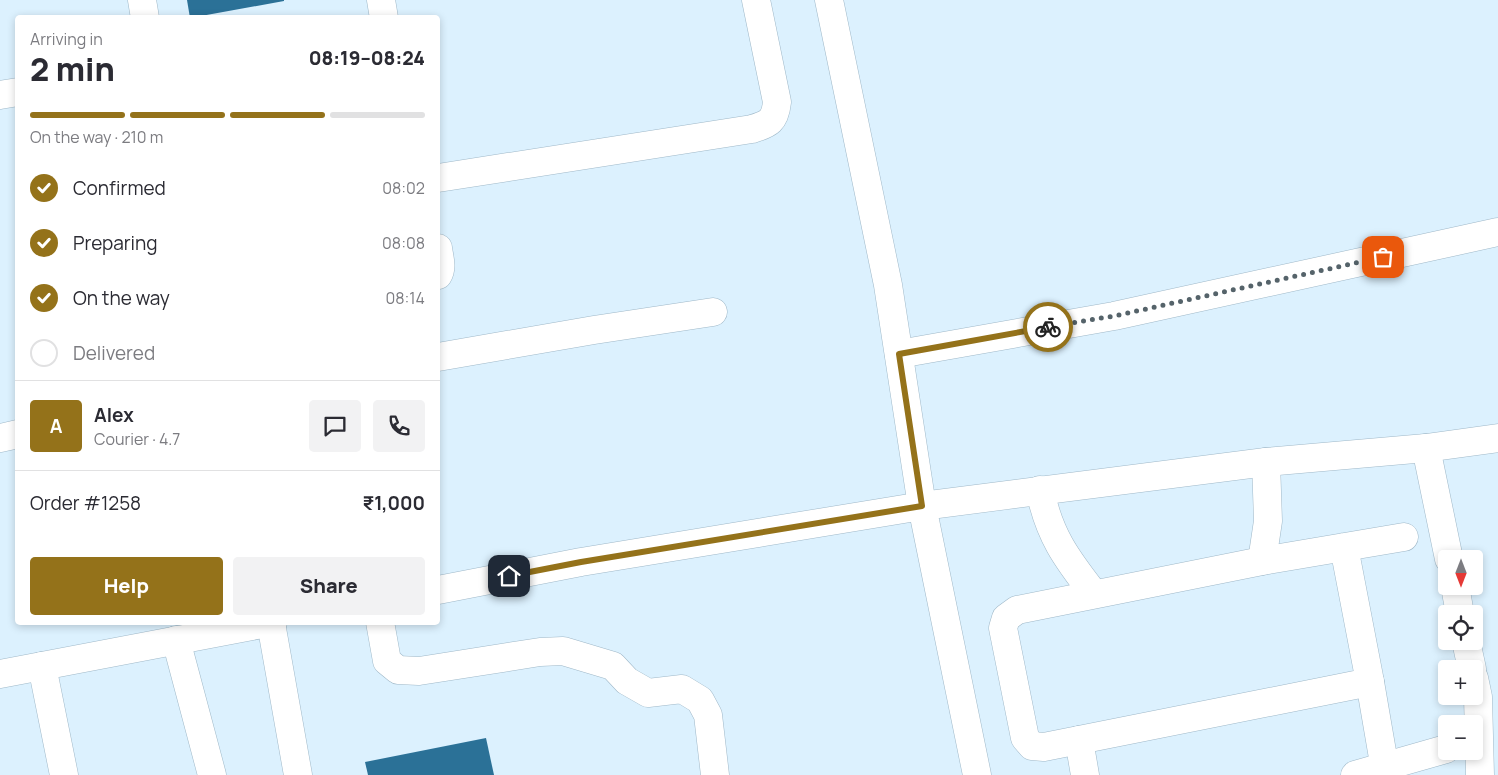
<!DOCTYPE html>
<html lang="en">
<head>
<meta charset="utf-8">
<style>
	body { margin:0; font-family:Manrope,sans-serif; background:#f2f2f3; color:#2b2b33; height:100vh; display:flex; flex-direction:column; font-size:19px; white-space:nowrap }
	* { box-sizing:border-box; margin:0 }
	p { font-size:16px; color:#7c7c81 }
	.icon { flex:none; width:28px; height:28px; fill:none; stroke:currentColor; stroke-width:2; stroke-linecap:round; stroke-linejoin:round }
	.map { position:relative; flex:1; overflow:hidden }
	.sheet { position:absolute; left:15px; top:15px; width:425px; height:610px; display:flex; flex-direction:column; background:#fff; border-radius:5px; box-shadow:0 2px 8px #0003 }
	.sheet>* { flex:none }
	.needle { width:32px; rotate:180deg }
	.controls { position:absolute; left:1438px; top:550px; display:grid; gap:10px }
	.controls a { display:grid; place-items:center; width:45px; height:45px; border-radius:5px; background:#fff; box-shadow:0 2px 8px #0003; font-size:25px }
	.pin { position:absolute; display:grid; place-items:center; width:42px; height:42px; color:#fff; margin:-21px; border-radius:10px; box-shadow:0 2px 8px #0006 }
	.courier { position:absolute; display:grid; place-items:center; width:50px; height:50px; margin:-25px; border:4px solid #94721a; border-radius:50%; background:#fff; color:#222; box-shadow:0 1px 6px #0007 }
	.summary em { font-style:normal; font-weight:800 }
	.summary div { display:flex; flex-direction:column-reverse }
	.summary { display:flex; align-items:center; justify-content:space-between; height:85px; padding:0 15px }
	h1 { font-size:32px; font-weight:800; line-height:38px }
	.bar { display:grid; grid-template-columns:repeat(4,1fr); gap:8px 5px; align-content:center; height:60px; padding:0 15px }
	.bar i { height:6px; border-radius:4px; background:#e1e1e2 }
	.bar .active { background:#94721a }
	.bar p { grid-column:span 4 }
	.line { display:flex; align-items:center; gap:12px; padding:0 15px; border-top:1px solid #e1e1e2 }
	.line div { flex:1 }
	.round { display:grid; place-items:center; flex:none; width:52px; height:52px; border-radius:5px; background:#f2f2f3 }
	ol { padding:0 15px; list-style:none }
	li { display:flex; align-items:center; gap:15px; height:55px }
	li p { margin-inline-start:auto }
	li .icon { padding:5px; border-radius:50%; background:#94721a; color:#fff; stroke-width:4 }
	li:last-child { color:#7c7c81 }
	li i { width:28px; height:28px; border:2px solid #e1e1e2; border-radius:50% }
	.action { display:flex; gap:10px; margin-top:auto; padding:10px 15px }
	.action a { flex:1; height:58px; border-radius:5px; background:#94721a; color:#fff; font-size:20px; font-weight:800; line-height:58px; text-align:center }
	.action a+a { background:#f2f2f3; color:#2b2b33 }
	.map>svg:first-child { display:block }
	.building { fill:#2b7197 }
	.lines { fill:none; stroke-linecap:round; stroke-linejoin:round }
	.minor-casing { stroke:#9fb8c8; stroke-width:29 }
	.minor { stroke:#fff; stroke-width:28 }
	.done { stroke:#55636a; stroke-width:5; stroke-dasharray:0 9 }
	.route { stroke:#94721a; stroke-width:6 }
</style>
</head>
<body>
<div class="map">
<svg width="1498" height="775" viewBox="0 0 1498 775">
	<rect width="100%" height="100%" fill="#dcf1fe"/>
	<g class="building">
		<polygon points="187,0 284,0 284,1 190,18"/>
		<polygon points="486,738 494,775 368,775 365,762"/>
	</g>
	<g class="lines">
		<defs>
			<g id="minor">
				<polyline points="142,0 145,18"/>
				<polyline points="381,0 384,18"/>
				<polyline points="829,0 888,285 922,506 977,775"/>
				<polyline points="0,95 18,92"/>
				<path d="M438,178L752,129C769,124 775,121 777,102L756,0"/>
				<path d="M438,248C439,257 443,267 438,275"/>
				<polyline points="899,354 1114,316 1498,232"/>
				<polyline points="438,357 594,330 713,312"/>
				<polyline points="0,438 18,434"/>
				<polyline points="1426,448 1449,559"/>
				<path d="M1040,490C1049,535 1066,558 1094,594"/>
				<polyline points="1344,547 1370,682 1044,747 1032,746 1025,738 1003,628 1006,618 1017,610 1262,561 1404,537"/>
				<polyline points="1262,561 1268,521 1266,462"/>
				<polyline points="1455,586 1460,614"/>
				<polyline points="438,590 581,562 922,506 1266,462 1426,448 1498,438"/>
				<polyline points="380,622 387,661 398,670 419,671 540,652 563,651 613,666 627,681 648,693 682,689 700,700 708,715 715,775"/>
				<polyline points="271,623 298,775"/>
				<polyline points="176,640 212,775"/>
				<polyline points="1466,641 1472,669"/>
				<polyline points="42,666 64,775"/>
				<polyline points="0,674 273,622"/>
				<polyline points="1474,678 1478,697 1480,775"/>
				<polyline points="1370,682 1386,775"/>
				<polyline points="1079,740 1085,775"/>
				<polyline points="1355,775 1446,749"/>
			</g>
		</defs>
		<use href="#minor" class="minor-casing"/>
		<use href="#minor" class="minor"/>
	</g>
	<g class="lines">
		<polyline class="done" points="1048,327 1114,316 1383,257"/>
		<polyline class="route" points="509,576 581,562 922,506 899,354 1048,327"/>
	</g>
</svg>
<div class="controls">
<a><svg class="needle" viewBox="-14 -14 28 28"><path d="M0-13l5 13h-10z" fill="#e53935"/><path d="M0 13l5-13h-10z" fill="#7c7c81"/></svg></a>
<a><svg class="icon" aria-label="locate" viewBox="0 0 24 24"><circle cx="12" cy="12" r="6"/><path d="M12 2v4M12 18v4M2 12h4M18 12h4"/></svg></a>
<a>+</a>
<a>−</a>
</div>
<div class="pin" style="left:1383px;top:257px;background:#ea580c"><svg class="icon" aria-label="bag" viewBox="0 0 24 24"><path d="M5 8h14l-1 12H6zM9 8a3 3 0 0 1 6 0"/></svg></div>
<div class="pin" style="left:509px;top:576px;background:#1f2937"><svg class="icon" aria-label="home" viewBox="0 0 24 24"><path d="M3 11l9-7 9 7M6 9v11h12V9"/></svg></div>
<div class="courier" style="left:1048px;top:327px"><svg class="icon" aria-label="bike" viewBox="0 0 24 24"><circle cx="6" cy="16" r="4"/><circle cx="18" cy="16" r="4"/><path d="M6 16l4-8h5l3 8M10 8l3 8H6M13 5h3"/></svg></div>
<section class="sheet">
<div class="summary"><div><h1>2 min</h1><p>Arriving in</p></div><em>08:19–08:24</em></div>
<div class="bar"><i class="active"></i><i class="active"></i><i class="active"></i><i></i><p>On the way · 210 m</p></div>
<ol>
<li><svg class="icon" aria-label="check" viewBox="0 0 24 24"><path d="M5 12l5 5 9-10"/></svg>Confirmed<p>08:02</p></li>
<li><svg class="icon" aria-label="check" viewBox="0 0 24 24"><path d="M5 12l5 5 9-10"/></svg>Preparing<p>08:08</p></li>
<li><svg class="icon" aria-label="check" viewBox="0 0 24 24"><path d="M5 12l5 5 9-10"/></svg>On the way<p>08:14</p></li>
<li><i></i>Delivered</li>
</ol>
<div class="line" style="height:90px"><b class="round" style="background:#94721a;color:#fff">A</b><div><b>Alex</b><p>Courier · 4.7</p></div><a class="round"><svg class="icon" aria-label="chat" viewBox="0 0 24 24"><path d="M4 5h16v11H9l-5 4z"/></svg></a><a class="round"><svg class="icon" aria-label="phone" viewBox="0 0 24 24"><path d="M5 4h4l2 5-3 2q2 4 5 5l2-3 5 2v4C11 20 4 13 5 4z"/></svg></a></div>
<div class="line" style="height:65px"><div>Order #1258</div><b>₹1,000</b></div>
<div class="action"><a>Help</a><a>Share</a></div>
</section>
</div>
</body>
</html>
